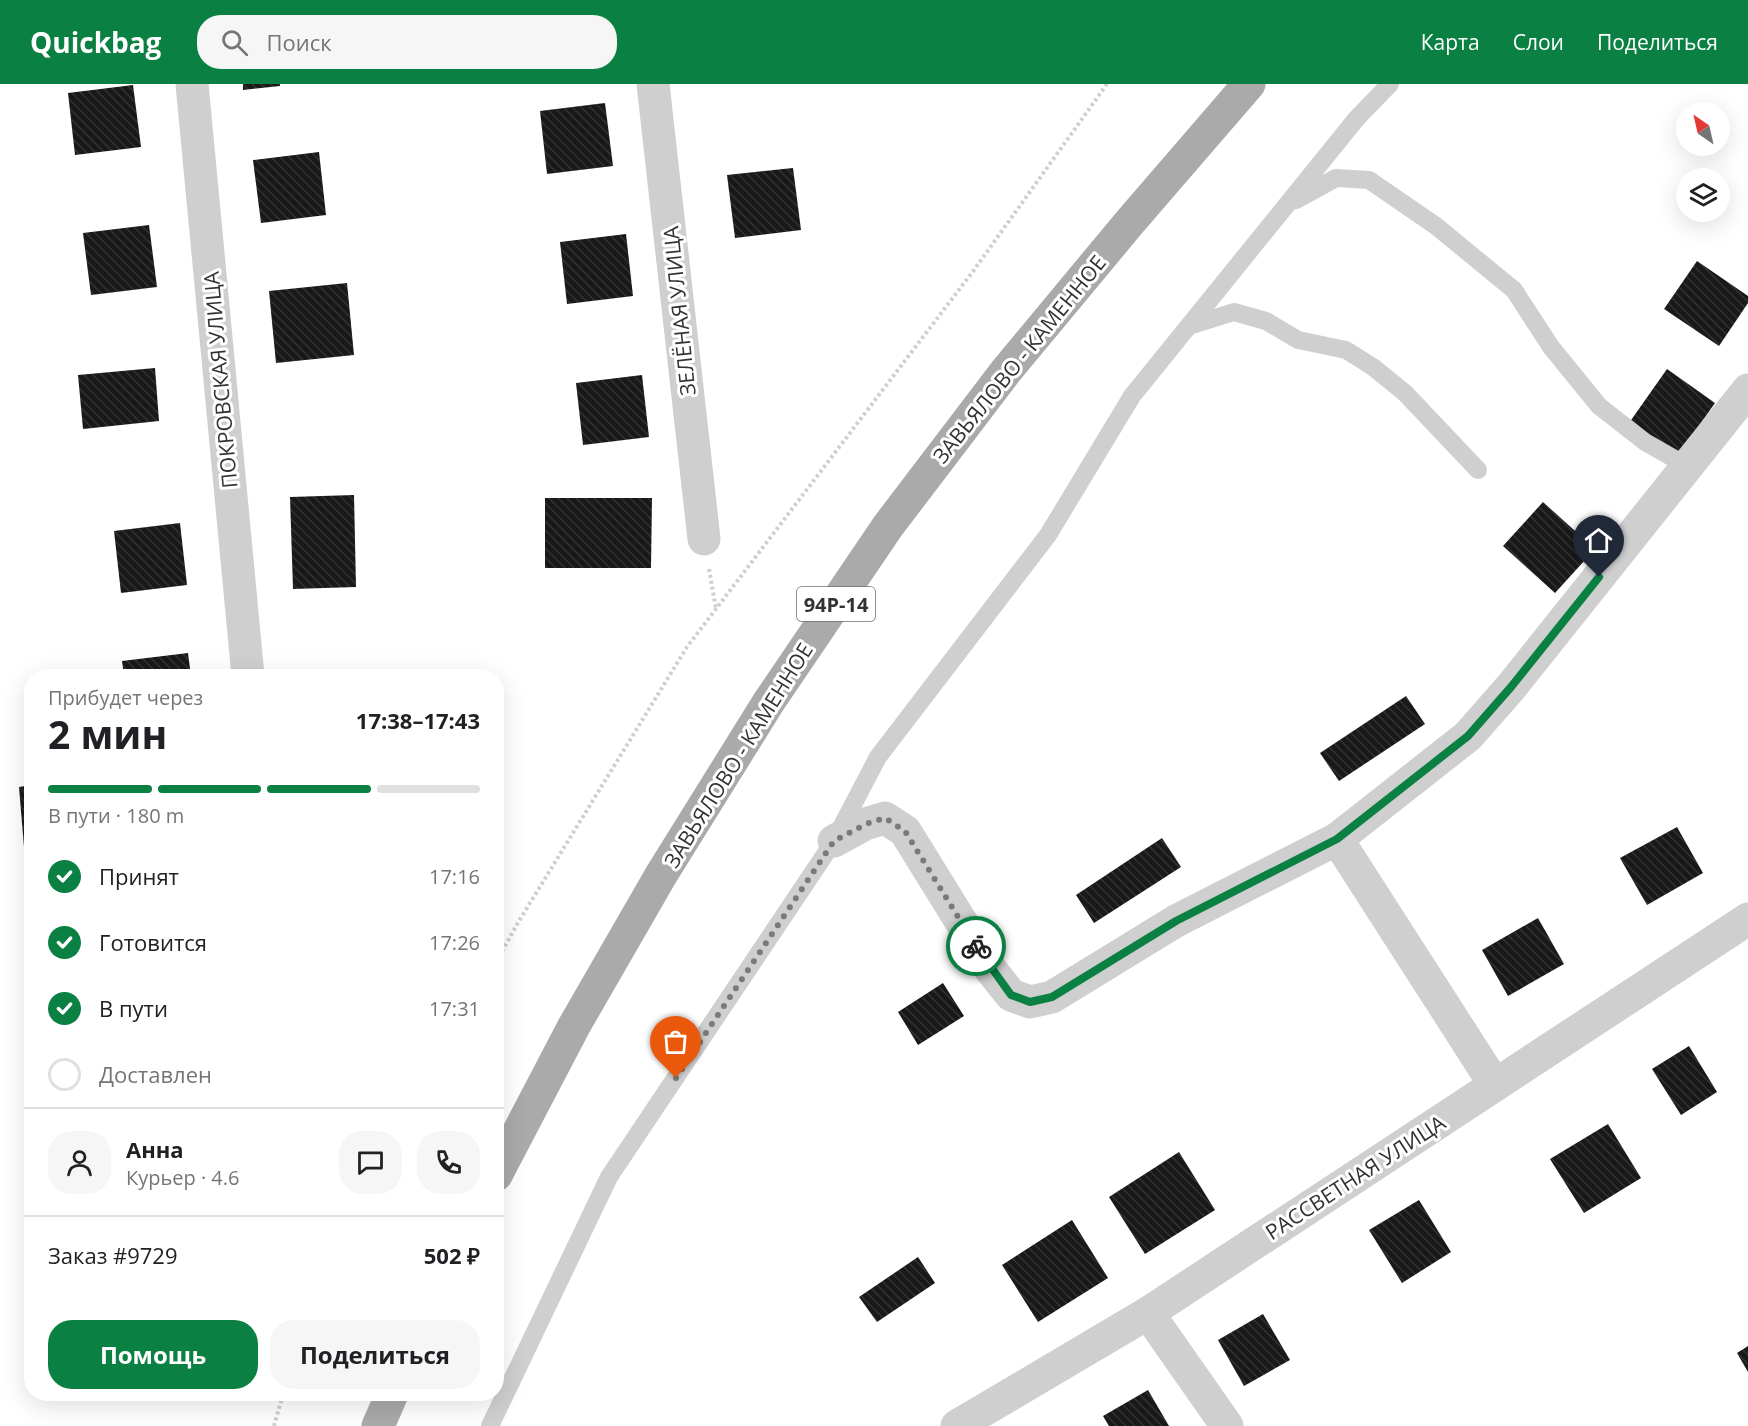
<!DOCTYPE html>
<html lang="ru">
<head>
<meta charset="utf-8">
<style>
	body { margin:0; font-family:"Open Sans",sans-serif; background:#f6f6f6; color:#202124; height:100vh; display:flex; flex-direction:column; font-size:22px; white-space:nowrap }
	* { box-sizing:border-box; margin:0 }
	p { font-size:20px; color:#757577 }
	.icon { flex:none; width:33px; height:33px; fill:none; stroke:currentColor; stroke-width:2; stroke-linecap:round; stroke-linejoin:round }
	.map { position:relative; flex:1; overflow:hidden }
	.drawer { position:absolute; left:24px; top:585px; width:480px; height:732px; display:flex; flex-direction:column; background:#fff; border-radius:24px; box-shadow:0 6px 24px #0002 }
	.drawer>* { flex:none }
	.needle { width:39px; rotate:326deg }
	.fabs { position:absolute; left:1676px; top:18px; display:grid; gap:12px }
	.fabs a { display:grid; place-items:center; width:54px; height:54px; border-radius:50%; background:#fff; box-shadow:0 6px 24px #0002; font-size:30px }
	.pin { position:absolute; display:grid; place-items:center; width:51px; height:51px; color:#fff; margin:-62px -26px; border-radius:50% 50% 50% 0; rotate:-45deg; box-shadow:0 0 6px #0007 }
	.pin .icon { rotate:45deg }
	.courier { position:absolute; display:grid; place-items:center; width:60px; height:60px; margin:-30px; border:4px solid #0b8043; border-radius:50%; background:#fff; color:#222; box-shadow:0 2px 8px #0007 }
	.summary em { font-style:normal; font-weight:700 }
	.summary div { display:flex; flex-direction:column-reverse }
	.summary { display:flex; align-items:center; justify-content:space-between; height:102px; padding:0 24px }
	h1 { font-size:39px; font-weight:700; line-height:45px }
	.bar { display:grid; grid-template-columns:repeat(4,1fr); gap:9px 6px; align-content:center; height:72px; padding:0 24px }
	.bar i { height:8px; border-radius:4px; background:#e0e0e0 }
	.bar .active { background:#0b8043 }
	.bar p { grid-column:span 4 }
	.line { display:flex; align-items:center; gap:15px; padding:0 24px; border-top:2px solid #e0e0e0 }
	.line div { flex:1 }
	.round { display:grid; place-items:center; flex:none; width:63px; height:63px; border-radius:24px; background:#f6f6f6 }
	ol { padding:0 24px; list-style:none }
	li { display:flex; align-items:center; gap:18px; height:66px }
	li p { margin-inline-start:auto }
	li .icon { padding:6px; border-radius:50%; background:#0b8043; color:#fff; stroke-width:4 }
	li:last-child { color:#757577 }
	li i { width:33px; height:33px; border:3px solid #e0e0e0; border-radius:50% }
	.action { display:flex; gap:12px; margin-top:auto; padding:12px 24px }
	.action a { flex:1; height:69px; border-radius:24px; background:#0b8043; color:#fff; font-size:24px; font-weight:700; line-height:69px; text-align:center }
	.action a+a { background:#f6f6f6; color:#202124 }
	header { display:flex; align-items:center; gap:36px; box-sizing:border-box; height:84px; padding:0 30px; background:#0b8043; color:#fff }
	header strong { font-size:28px }
	nav { display:flex; gap:33px; margin-inline-start:auto; font-size:21px }
	.search { width:420px; height:54px; background:#f6f6f6; display:flex; align-items:center; gap:15px; box-sizing:border-box; padding:0 21px; border-radius:24px; color:#757577; font-size:22px }
	.map>svg:first-child { display:block }
	.building { fill:url(#building-back-hatch) }
	.lines { fill:none; stroke-linecap:round; stroke-linejoin:round }
	.path { stroke:#cfcfcf; stroke-width:4; stroke-dasharray:3 3; stroke-linecap:butt }
	.service { stroke:#cfcfcf; stroke-width:18 }
	.minor { stroke:#cfcfcf; stroke-width:33 }
	.primary { stroke:#aaa; stroke-width:33 }
	.done { stroke:#7a7a7a; stroke-width:6; stroke-dasharray:0 10.8 }
	.route { stroke:#0b8043; stroke-width:8 }
	.labels { text-anchor:middle; dominant-baseline:central; stroke-width:6; stroke-linejoin:round; paint-order:stroke }
	.shield { fill:#fff; stroke:#707070; stroke-width:1.5 }
	.shield-label { font-size:20px; font-weight:bold; fill:#323232 }
	.street-label { font-size:21px; fill:#323232; stroke:#fff }
</style>
</head>
<body>
<header>
<strong>Quickbag</strong>
<div class="search"><svg class="icon" aria-label="search" viewBox="0 0 24 24"><circle cx="10" cy="10" r="6"/><path d="M15 15l6 6"/></svg>Поиск</div>
<nav><a>Карта</a><a>Слои</a><a>Поделиться</a></nav>
</header>
<div class="map">
<svg width="1748" height="1342" viewBox="0 0 1748 1342">
	<defs>
		<pattern id="building-back-hatch" width="6" height="6" patternUnits="userSpaceOnUse" patternTransform="scale(1.5)"><rect width="6" height="6" fill="#191919"/><path d="M-1 5l2 2M0 0l6 6M5-1l2 2" fill="none" stroke="#323232"/></pattern>
	</defs>
	<rect width="100%" height="100%" fill="#fff"/>
	<g class="building">
		<polygon points="243,0 280,0 280,2 243,6"/>
		<polygon points="133,1 141,63 75,71 68,9"/>
		<polygon points="605,19 613,82 547,90 540,27"/>
		<polygon points="319,68 326,131 261,139 253,76"/>
		<polygon points="793,84 801,146 735,154 727,91"/>
		<polygon points="149,141 157,203 91,211 83,149"/>
		<polygon points="626,150 633,212 567,220 560,158"/>
		<polygon points="1697,177 1748,212 1748,219 1719,262 1664,225"/>
		<polygon points="347,199 354,271 276,279 269,207"/>
		<polygon points="155,284 159,337 83,345 78,291"/>
		<polygon points="1667,285 1715,319 1677,373 1629,339"/>
		<polygon points="642,291 649,353 583,361 576,299"/>
		<polygon points="354,411 356,503 293,505 290,413"/>
		<polygon points="545,414 652,414 651,484 545,484"/>
		<polygon points="1543,418 1595,465 1555,509 1503,462"/>
		<polygon points="180,439 187,501 121,509 114,447"/>
		<polygon points="188,569 191,592 124,592 122,577"/>
		<polygon points="1406,612 1425,640 1339,697 1320,669"/>
		<polygon points="32,701 32,834 30,835 19,703"/>
		<polygon points="1677,743 1703,789 1647,821 1620,774"/>
		<polygon points="1162,754 1181,783 1094,839 1076,811"/>
		<polygon points="1538,834 1564,880 1508,912 1482,866"/>
		<polygon points="943,899 964,932 918,961 898,928"/>
		<polygon points="1689,962 1717,1008 1681,1031 1652,985"/>
		<polygon points="1608,1040 1641,1094 1584,1129 1550,1075"/>
		<polygon points="1179,1068 1215,1126 1145,1170 1109,1113"/>
		<polygon points="1419,1116 1451,1168 1402,1199 1369,1146"/>
		<polygon points="1072,1136 1108,1194 1038,1238 1002,1181"/>
		<polygon points="918,1173 935,1199 877,1238 859,1213"/>
		<polygon points="1263,1230 1290,1276 1244,1302 1218,1256"/>
		<polygon points="1748,1262 1748,1288 1737,1269"/>
		<polygon points="1148,1306 1169,1342 1109,1342 1103,1332"/>
	</g>
	<g class="lines">
		<g class="path">
			<polyline points="709,485 716,525"/>
			<polyline points="496,878 519,837 687,563 974,186 1107,0"/>
			<polyline points="274,1342 283,1310"/>
		</g>
		<g class="service">
			<polyline points="1296,116 1336,94 1369,96 1436,142 1514,206 1551,263 1599,322 1645,358 1687,382"/>
			<polyline points="1189,242 1234,228 1266,237 1298,256 1346,266 1373,283 1405,309 1478,386"/>
			<polyline points="490,1342 609,1093 834,757 878,673 1048,451 1132,312 1357,34 1390,0"/>
		</g>
		<g class="minor">
			<polyline points="192,0 248,592"/>
			<polyline points="653,0 704,455"/>
			<polyline points="1337,755 1495,1001"/>
			<polyline points="834,757 865,740 885,734 905,747 991,886 1011,911 1030,918 1052,913 1176,837 1337,755 1468,652 1511,603 1748,306"/>
			<polyline points="1148,1229 1227,1342"/>
			<polyline points="957,1342 1148,1229 1748,835"/>
		</g>
		<g class="primary">
			<polyline points="496,1091 574,942 661,791 768,619 888,442 1006,287 1129,139 1249,0"/>
			<polyline points="378,1342 392,1310"/>
		</g>
	</g>
	<g class="lines">
		<polyline class="done" points="676,994 834,757 866,740 885,734 905,747 976,862"/>
		<polyline class="route" points="976,862 1011,911 1030,918 1052,913 1176,837 1337,755 1468,652 1511,603 1599,493"/>
	</g>
	<g class="labels">
		<rect class="shield" x="797" y="503" width="78" height="34" rx="4.5"/>
		<g class="shield-label">
			<text x="836" y="520">94Р-14</text>
		</g>
		<g class="street-label">
			<text transform="translate(679 227) rotate(-96)">ЗЕЛЁНАЯ УЛИЦА</text>
			<text transform="translate(1019 275) rotate(-51)">ЗАВЬЯЛОВО - КАМЕННОЕ</text>
			<text transform="translate(220 296) rotate(-95)">ПОКРОВСКАЯ УЛИЦА</text>
			<text transform="translate(738 671) rotate(-58)">ЗАВЬЯЛОВО - КАМЕННОЕ</text>
			<text transform="translate(1355 1093) rotate(-33)">РАССВЕТНАЯ УЛИЦА</text>
		</g>
	</g>
</svg>
<div class="fabs">
<a><svg class="needle" viewBox="-14 -14 28 28"><path d="M0-13l5 13h-10z" fill="#e53935"/><path d="M0 13l5-13h-10z" fill="#757577"/></svg></a>
<a><svg class="icon" aria-label="layers" viewBox="0 0 24 24"><path d="M12 4l9 5-9 5-9-5zM3 14l9 5 9-5"/></svg></a>
</div>
<div class="pin" style="left:676px;top:994px;background:#ea580c"><svg class="icon" aria-label="bag" viewBox="0 0 24 24"><path d="M5 8h14l-1 12H6zM9 8a3 3 0 0 1 6 0"/></svg></div>
<div class="pin" style="left:1599px;top:493px;background:#1f2937"><svg class="icon" aria-label="home" viewBox="0 0 24 24"><path d="M3 11l9-7 9 7M6 9v11h12V9"/></svg></div>
<div class="courier" style="left:976px;top:862px"><svg class="icon" aria-label="bike" viewBox="0 0 24 24"><circle cx="6" cy="16" r="4"/><circle cx="18" cy="16" r="4"/><path d="M6 16l4-8h5l3 8M10 8l3 8H6M13 5h3"/></svg></div>
<section class="drawer">
<div class="summary"><div><h1>2 мин</h1><p>Прибудет через</p></div><em>17:38–17:43</em></div>
<div class="bar"><i class="active"></i><i class="active"></i><i class="active"></i><i></i><p>В пути · 180 m</p></div>
<ol>
<li><svg class="icon" aria-label="check" viewBox="0 0 24 24"><path d="M5 12l5 5 9-10"/></svg>Принят<p>17:16</p></li>
<li><svg class="icon" aria-label="check" viewBox="0 0 24 24"><path d="M5 12l5 5 9-10"/></svg>Готовится<p>17:26</p></li>
<li><svg class="icon" aria-label="check" viewBox="0 0 24 24"><path d="M5 12l5 5 9-10"/></svg>В пути<p>17:31</p></li>
<li><i></i>Доставлен</li>
</ol>
<div class="line" style="height:108px"><a class="round"><svg class="icon" aria-label="person" viewBox="0 0 24 24"><circle cx="12" cy="8" r="4"/><path d="M4 21q1-7 8-7t8 7"/></svg></a><div><b>Анна</b><p>Курьер · 4.6</p></div><a class="round"><svg class="icon" aria-label="chat" viewBox="0 0 24 24"><path d="M4 5h16v11H9l-5 4z"/></svg></a><a class="round"><svg class="icon" aria-label="phone" viewBox="0 0 24 24"><path d="M5 4h4l2 5-3 2q2 4 5 5l2-3 5 2v4C11 20 4 13 5 4z"/></svg></a></div>
<div class="line" style="height:78px"><div>Заказ #9729</div><b>502 ₽</b></div>
<div class="action"><a>Помощь</a><a>Поделиться</a></div>
</section>
</div>
</body>
</html>
